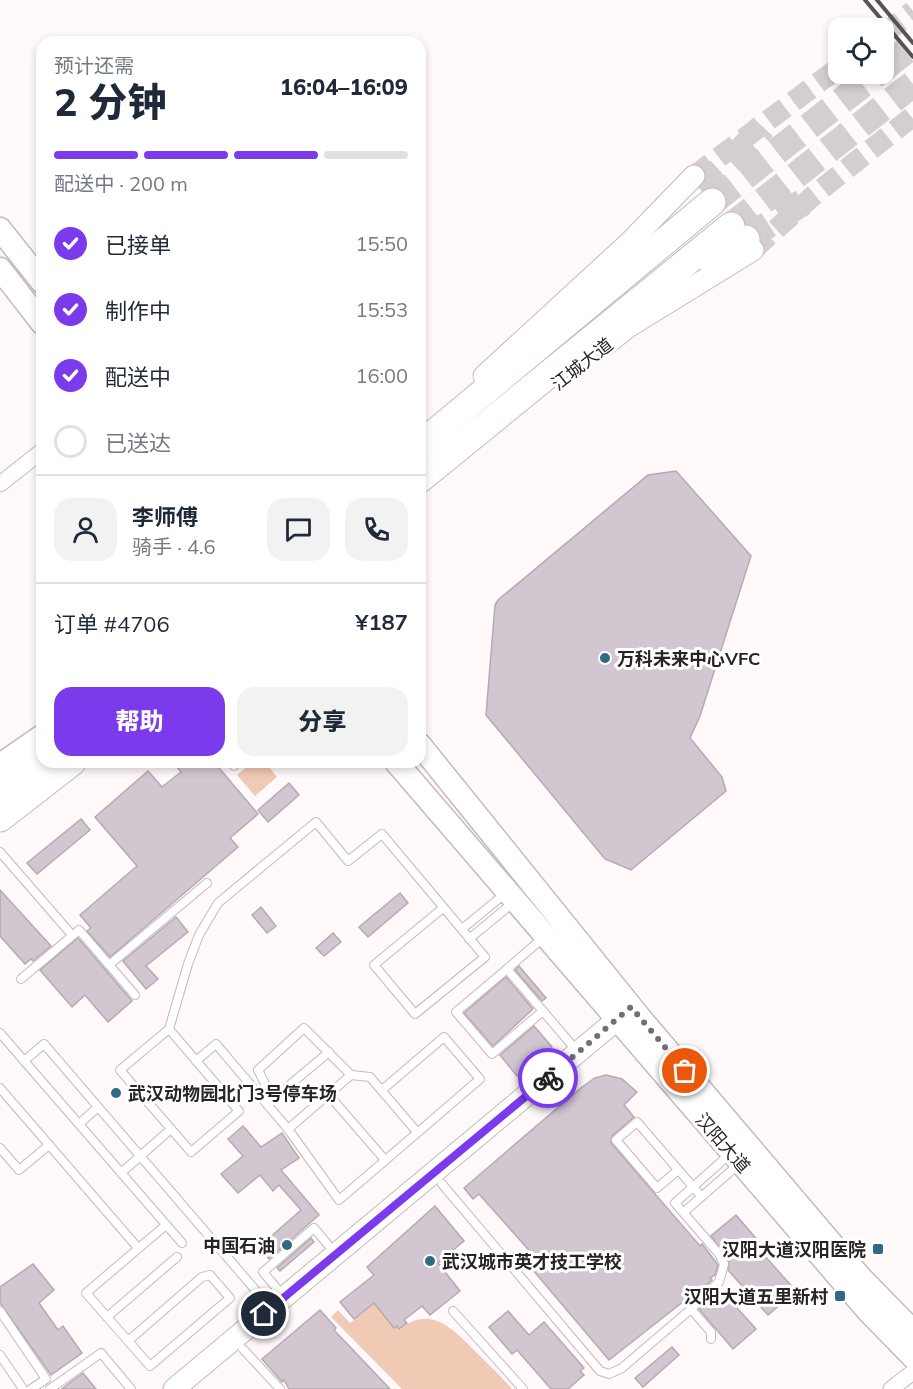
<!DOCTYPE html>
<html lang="zh">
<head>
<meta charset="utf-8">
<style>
	body { margin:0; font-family:Mulish,"Noto Sans SC",sans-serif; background:#f2f2f3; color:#1f2937; height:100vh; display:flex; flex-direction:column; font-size:22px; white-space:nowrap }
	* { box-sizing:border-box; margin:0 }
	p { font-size:20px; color:#747a83 }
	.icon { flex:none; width:33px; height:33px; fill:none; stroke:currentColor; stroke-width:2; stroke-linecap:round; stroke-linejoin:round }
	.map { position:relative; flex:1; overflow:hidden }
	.sheet { position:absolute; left:36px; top:36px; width:390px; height:732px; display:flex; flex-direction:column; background:#fff; border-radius:18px; box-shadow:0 3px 9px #0003 }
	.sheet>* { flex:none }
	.fabs { position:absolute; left:828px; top:18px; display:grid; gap:12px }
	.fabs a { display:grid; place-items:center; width:66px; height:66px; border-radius:12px; background:#fff; box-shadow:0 3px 9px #0003; font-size:30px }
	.pin { position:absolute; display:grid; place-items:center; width:51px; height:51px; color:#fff; margin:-26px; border:3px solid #fff; border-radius:50%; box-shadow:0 2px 6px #0007 }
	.courier { position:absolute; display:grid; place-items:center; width:60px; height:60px; margin:-30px; border:4px solid #7c3aed; border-radius:50%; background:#fff; color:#222; box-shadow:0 2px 8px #0007 }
	.summary em { font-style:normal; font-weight:800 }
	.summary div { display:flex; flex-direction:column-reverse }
	.summary { display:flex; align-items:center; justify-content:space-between; height:102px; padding:0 18px }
	h1 { font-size:39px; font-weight:800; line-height:45px }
	.bar { display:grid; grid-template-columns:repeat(4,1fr); gap:9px 6px; align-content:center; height:72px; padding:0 18px }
	.bar i { height:8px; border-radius:4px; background:#e0e1e3 }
	.bar .active { background:#7c3aed }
	.bar p { grid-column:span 4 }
	.line { display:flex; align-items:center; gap:15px; padding:0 18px; border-top:2px solid #e0e1e3 }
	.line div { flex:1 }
	.round { display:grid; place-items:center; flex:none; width:63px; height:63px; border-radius:18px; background:#f2f2f3 }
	ol { padding:0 18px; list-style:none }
	li { display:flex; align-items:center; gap:18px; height:66px }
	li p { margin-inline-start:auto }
	li .icon { padding:6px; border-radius:50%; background:#7c3aed; color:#fff; stroke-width:4 }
	li:last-child { color:#747a83 }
	li i { width:33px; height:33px; border:3px solid #e0e1e3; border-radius:50% }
	.action { display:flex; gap:12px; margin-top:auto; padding:12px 18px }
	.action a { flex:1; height:69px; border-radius:18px; background:#7c3aed; color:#fff; font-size:24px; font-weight:800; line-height:69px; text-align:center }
	.action a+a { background:#f2f2f3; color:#1f2937 }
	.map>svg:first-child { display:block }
	.green { fill:#f1cab6 }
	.building { fill:#d2c7d0; stroke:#b5aab3; stroke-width:1.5 }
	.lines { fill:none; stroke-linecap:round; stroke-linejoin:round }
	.secondary-tunnel { stroke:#d4cecf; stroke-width:21; stroke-dasharray:21 10; stroke-linecap:butt }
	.highway-tunnel { stroke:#d4cecf; stroke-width:27; stroke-dasharray:27 14; stroke-linecap:butt }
	.lane-casing { stroke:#c6b8bc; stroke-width:10 }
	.street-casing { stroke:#c6b8bc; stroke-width:17 }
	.secondary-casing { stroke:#c6b8bc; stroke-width:23 }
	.primary-casing { stroke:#c6b8bc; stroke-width:25 }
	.highway-casing { stroke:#c6b8bc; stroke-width:29 }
	.lane { stroke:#fff; stroke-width:8 }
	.street { stroke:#fff; stroke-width:15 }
	.secondary { stroke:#fff; stroke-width:21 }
	.primary { stroke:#fff; stroke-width:22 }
	.highway { stroke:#fff; stroke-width:27 }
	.rail { stroke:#595354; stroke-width:4 }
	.done { stroke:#746e70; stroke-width:6; stroke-dasharray:0 10.8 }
	.route { stroke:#7c3aed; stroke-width:8 }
	.poi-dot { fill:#306983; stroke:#fff; stroke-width:2 }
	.labels { text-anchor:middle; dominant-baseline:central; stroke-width:6; stroke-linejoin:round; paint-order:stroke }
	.street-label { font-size:18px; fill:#292325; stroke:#fff }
	.poi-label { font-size:18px; font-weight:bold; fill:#292325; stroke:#fff; text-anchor:start }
</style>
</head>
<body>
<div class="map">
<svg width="913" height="1389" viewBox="0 0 913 1389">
	<rect width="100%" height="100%" fill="#fff9fa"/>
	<g class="green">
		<polygon points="253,762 265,762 277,777 255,796 237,775"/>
		<path d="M374,1303L394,1328L397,1326L400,1329C432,1303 456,1332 479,1355C490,1366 502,1377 512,1389H402L331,1317L338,1310L350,1323Z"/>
	</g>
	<g class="building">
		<polygon points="676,471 751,556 700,716 690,738 722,777 726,791 631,870 605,859 486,715 495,605 498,600 648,475"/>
		<polygon points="173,762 214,762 258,814 230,838 238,847 110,957 87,931 91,928 80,915 137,866 95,817 148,771 162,787 181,772"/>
		<polygon points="289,783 299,795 268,822 258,810"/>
		<polygon points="81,819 90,830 37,874 27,863"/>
		<polygon points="0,890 51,946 33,961 31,959 25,964 0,936"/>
		<polygon points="400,893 408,903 368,937 359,927"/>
		<polygon points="261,907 276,926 267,933 252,915"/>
		<polygon points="176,917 188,932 146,966 158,979 146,989 123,961"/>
		<polygon points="333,933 341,942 324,956 316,948"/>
		<polygon points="78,938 132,1001 108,1022 85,995 72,1007 40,970"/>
		<polygon points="519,966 546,998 542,1001 515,970"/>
		<polygon points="506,977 533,1009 493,1046 464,1013"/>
		<polygon points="534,1026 552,1047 517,1076 500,1055"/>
		<polygon points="606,1075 622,1079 637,1092 624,1105 634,1117 612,1136 611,1143 700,1246 702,1244 718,1265 715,1275 710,1278 712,1280 691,1301 688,1298 609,1360 527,1263 535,1257 479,1194 473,1199 464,1188 582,1087 595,1078"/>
		<polygon points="243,1126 261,1147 282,1133 299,1158 281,1170 319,1215 269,1259 259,1247 301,1210 279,1185 273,1191 260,1175 238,1193 221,1174 243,1156 228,1139"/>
		<polygon points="435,1206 464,1241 438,1263 460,1291 430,1315 422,1306 404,1320 407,1323 399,1329 397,1326 394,1328 374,1303 354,1319 340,1302 374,1275 367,1267"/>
		<polygon points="736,1215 759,1242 755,1245 796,1291 768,1315 728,1270 729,1261 711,1236"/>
		<polygon points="311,1238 314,1242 280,1271 277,1268"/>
		<polygon points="33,1264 54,1290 39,1303 58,1330 63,1326 82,1353 51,1375 0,1303 0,1287"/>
		<polygon points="720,1289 756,1329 733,1349 699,1309"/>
		<polygon points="320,1310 336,1328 334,1330 390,1389 289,1389 284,1380 282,1382 262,1359"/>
		<polygon points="508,1311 529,1335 544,1322 584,1368 580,1371 584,1375 568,1389 551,1389 517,1350 512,1354 489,1327"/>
		<polygon points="672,1347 679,1355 643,1387 635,1378"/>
		<polygon points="83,1373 96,1389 62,1389 72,1381"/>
	</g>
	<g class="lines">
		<g class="secondary-tunnel">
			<polyline points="884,34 913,11"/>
			<polyline points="694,176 838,68"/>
			<polyline points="753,250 814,195 913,116"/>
		</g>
		<g class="highway-tunnel">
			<polyline points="884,68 913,45"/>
			<polyline points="700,189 736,156 763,127"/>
			<polyline points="712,202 876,74"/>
			<polyline points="731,226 913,84"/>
			<polyline points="746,239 814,195"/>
		</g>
		<defs>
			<g id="lane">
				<polyline points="234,766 238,762"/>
				<polyline points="0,852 72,935"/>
				<polyline points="462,929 507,892"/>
				<polyline points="544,937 507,969 577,1051"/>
				<polyline points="469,939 514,902"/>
				<polyline points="109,965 207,883"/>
				<polyline points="507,969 456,1012 492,1054 543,1011"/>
				<polyline points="21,979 79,930 135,995"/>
				<polyline points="169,1029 239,1111 191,1152 120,1070 169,1029 188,964 199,935 218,903 316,822 348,861 382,834 485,957 415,1014 374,965 443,908"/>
				<polyline points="0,1033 182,1243"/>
				<polyline points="24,1061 44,1044 270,1307"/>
				<polyline points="196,1061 216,1044 288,1129 351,1075 370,1077 417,1132"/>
				<polyline points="0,1088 138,1248"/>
				<polyline points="328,1094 385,1160"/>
				<polyline points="276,1097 265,1084 258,1070 304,1028 351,1075"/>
				<polyline points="267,1104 329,1052"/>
				<polyline points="79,1124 98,1107"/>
				<polyline points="288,1129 339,1200 480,1079 444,1037 382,1090"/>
				<polyline points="0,1148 19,1170 49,1145"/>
				<polyline points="678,1170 657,1188 616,1140 637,1122 701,1196"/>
				<polyline points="121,1173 171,1129"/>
				<polyline points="442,1184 600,1371 609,1374 622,1368 691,1309 711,1332 711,1339"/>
				<polyline points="684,1212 739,1164"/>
				<polyline points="284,1297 263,1272 314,1228 335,1253"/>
				<polyline points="691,1309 719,1282 724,1264 719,1254 675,1203 731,1153"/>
				<polyline points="0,1311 46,1379 31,1389"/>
				<polyline points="453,1311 523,1389"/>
				<polyline points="107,1317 177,1257"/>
				<polyline points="128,1341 202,1277 210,1275 230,1298 150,1366 86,1293 166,1225"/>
				<polyline points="243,1349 280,1389"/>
				<polyline points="0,1355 23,1389"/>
				<polyline points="50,1389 101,1353 131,1389"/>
			</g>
			<g id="street">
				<polyline points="0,484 42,451"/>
				<polyline points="891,1389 913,1372"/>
			</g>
			<g id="secondary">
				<polyline points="604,346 628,327 753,250"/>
				<polyline points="484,376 629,243 694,176"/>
				<polyline points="174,1389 631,1008"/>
			</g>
			<g id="primary">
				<polyline points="0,229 42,282"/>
				<polyline points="0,269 42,323"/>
				<polyline points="420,745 641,1019 861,1278 913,1331"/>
				<polyline points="396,762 869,1312 913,1357"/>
				<polyline points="0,765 42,736"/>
			</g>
			<g id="highway">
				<polyline points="709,258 746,239"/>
				<polyline points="420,445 712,202"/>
				<polyline points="420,479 731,226"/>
				<polyline points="0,793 42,758"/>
				<polyline points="0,818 72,762"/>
			</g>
		</defs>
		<use href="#lane" class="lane-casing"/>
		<use href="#street" class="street-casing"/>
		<use href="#secondary" class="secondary-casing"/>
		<use href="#primary" class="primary-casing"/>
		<use href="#highway" class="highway-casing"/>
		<use href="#lane" class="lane"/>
		<use href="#street" class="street"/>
		<use href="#secondary" class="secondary"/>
		<use href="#primary" class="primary"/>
		<use href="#highway" class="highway"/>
		<g class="rail">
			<polyline points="865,0 913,57"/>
			<polyline points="877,0 913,43"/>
		</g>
	</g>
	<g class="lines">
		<polyline class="done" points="548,1078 631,1007 685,1071"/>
		<polyline class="route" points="264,1314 548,1078"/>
	</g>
	<g class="poi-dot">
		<circle cx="605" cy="658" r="6"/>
		<circle cx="116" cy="1093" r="6"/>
		<circle cx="287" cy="1245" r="6"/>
		<rect x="872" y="1243" width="12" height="12" rx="3"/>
		<circle cx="430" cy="1261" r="6"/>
		<rect x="834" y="1290" width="12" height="12" rx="3"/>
	</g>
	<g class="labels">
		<g class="street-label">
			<text transform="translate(582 364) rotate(-38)">江城大道</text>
			<text transform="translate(723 1143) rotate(49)">汉阳大道</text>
		</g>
		<g class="poi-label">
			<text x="617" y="658">万科未来中心VFC</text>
			<text x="128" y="1093">武汉动物园北门3号停车场</text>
			<text x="275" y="1245" text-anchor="end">中国石油</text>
			<text x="866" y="1249" text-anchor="end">汉阳大道汉阳医院</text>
			<text x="442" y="1261">武汉城市英才技工学校</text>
			<text x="828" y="1296" text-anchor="end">汉阳大道五里新村</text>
		</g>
	</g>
</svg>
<div class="fabs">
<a><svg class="icon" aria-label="locate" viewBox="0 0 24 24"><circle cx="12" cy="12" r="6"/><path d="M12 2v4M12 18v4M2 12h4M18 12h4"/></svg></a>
</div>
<div class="pin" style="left:685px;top:1071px;background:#ea580c"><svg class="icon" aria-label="bag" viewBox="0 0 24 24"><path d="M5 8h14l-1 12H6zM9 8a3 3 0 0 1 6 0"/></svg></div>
<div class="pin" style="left:264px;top:1314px;background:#1f2937"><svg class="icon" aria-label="home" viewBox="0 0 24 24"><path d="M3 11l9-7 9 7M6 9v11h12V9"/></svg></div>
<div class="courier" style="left:548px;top:1078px"><svg class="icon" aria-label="bike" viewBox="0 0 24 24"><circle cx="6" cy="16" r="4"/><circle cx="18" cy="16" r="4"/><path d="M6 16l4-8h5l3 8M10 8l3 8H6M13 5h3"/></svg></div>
<section class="sheet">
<div class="summary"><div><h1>2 分钟</h1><p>预计还需</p></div><em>16:04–16:09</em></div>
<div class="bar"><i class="active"></i><i class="active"></i><i class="active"></i><i></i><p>配送中 · 200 m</p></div>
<ol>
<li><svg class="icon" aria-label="check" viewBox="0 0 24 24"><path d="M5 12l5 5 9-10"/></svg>已接单<p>15:50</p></li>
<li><svg class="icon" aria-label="check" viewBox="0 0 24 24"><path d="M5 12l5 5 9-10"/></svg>制作中<p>15:53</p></li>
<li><svg class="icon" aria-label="check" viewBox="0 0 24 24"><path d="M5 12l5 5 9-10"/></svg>配送中<p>16:00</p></li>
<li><i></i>已送达</li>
</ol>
<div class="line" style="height:108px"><a class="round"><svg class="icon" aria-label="person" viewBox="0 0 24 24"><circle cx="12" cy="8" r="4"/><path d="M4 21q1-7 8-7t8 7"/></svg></a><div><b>李师傅</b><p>骑手 · 4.6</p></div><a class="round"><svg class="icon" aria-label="chat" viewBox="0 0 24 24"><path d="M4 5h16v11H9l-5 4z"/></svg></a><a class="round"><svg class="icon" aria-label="phone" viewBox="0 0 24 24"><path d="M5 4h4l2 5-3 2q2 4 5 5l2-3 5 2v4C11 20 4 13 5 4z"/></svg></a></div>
<div class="line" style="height:78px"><div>订单 #4706</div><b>¥187</b></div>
<div class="action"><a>帮助</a><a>分享</a></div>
</section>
</div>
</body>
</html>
